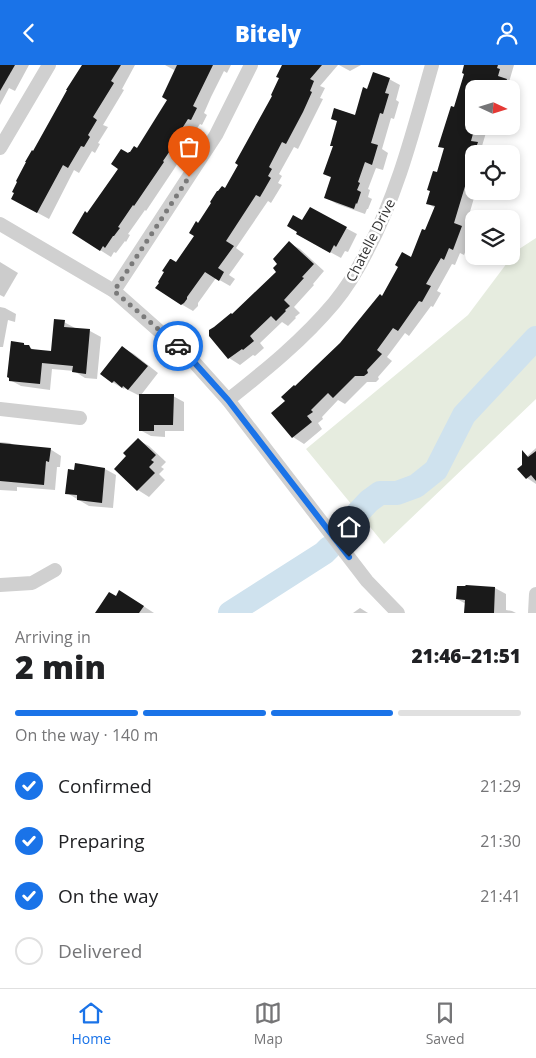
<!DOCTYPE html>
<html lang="en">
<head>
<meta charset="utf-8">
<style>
	body { margin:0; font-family:"Open Sans",sans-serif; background:#f6f6f6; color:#202124; height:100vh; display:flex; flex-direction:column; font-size:19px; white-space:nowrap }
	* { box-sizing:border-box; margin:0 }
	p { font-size:16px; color:#757577 }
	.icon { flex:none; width:28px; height:28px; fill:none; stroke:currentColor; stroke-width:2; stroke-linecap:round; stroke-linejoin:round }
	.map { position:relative; height:548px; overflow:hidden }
	.details { display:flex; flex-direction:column; background:#fff; flex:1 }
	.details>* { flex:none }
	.needle { width:32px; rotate:94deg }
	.controls { position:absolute; left:465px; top:15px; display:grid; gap:10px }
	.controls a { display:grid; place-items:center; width:55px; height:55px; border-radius:10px; background:#fff; box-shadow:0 2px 8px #0003; font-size:25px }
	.pin { position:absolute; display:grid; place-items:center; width:42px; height:42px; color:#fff; margin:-51px -21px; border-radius:50% 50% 50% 0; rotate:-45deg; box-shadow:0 0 5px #0007 }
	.pin .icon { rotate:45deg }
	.courier { position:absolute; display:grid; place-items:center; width:50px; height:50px; margin:-25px; border:4px solid #1a73e8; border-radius:50%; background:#fff; color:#222; box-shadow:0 1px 6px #0007 }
	.head em { font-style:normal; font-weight:800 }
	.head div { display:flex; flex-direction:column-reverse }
	.head { display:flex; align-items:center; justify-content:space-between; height:85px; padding:0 15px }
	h1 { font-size:32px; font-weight:800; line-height:38px }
	.bar { display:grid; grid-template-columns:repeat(4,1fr); gap:8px 5px; align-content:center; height:60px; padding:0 15px }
	.bar i { height:6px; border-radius:4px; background:#e0e0e0 }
	.bar .on { background:#1a73e8 }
	.bar p { grid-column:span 4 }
	ol { padding:0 15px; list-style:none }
	li { display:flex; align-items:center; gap:15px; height:55px }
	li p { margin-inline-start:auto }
	li .icon { padding:5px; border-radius:50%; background:#1a73e8; color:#fff; stroke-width:4 }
	li:last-child { color:#757577 }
	li i { width:28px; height:28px; border:2px solid #e0e0e0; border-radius:50% }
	header { display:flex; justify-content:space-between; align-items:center; height:65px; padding:0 15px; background:#1a73e8; color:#fff; font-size:22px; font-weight:800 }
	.tab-bar { display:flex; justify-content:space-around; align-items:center; height:70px; border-top:1px solid #e0e0e0; background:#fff; font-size:14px; color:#757577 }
	.tab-bar a { display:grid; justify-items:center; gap:2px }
	.tab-bar .on { color:#1a73e8 }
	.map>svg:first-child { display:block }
	.green { fill:#e6ecdf }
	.shadow { fill:#0003 }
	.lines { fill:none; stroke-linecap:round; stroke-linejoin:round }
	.river { stroke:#cfe2ee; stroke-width:24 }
	.building { fill:#1a1a1a }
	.minor { stroke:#d0d0d0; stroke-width:14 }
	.done { stroke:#7a7a7a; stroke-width:5; stroke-dasharray:0 9 }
	.route { stroke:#1a73e8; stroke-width:6 }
	.labels { text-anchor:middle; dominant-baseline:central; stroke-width:5; stroke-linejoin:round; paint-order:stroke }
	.street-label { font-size:14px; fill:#333; stroke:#fff }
</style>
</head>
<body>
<header><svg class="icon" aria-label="back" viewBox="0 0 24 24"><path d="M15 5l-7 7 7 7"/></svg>Bitely<svg class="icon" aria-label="person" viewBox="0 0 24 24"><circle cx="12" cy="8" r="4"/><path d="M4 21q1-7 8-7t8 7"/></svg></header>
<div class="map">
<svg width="536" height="548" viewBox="0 0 536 548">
	<rect width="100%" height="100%" fill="#fff"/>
	<polygon class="green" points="536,173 536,334 384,479 306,384 468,250 516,186"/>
	<g class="shadow">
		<polygon points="0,0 29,0 15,26 9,23 0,40"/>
		<polygon points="84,0 135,0 122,24 124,25 103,60 108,62 98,78 100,79 95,88 92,86 79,108 74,105 49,154 23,140 34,87"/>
		<polygon points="165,0 231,0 227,8 224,6 211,32 204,48 207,50 202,60 200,59 186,80 188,82 174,104 146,146 145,145 128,169 130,170 126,177 125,176 116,188 114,187 111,192 100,185 88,149 128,89 137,84 168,35 176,6"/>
		<polygon points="285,0 338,0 320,21 325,23 320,33 323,34 298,84 294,82 279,109 282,111 278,118 282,120 271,138 268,136 236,183 244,189 229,210 235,214 230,221 216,213 198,238 198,241 193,246 181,239 176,198 195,171 199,159 225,124 240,100 273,30"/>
		<polygon points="339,0 361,0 350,6"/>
		<polygon points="465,0 514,0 509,17 517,21 513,35 511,34 511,24 474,24 474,61 488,61 482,81 488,85 487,89 474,89 474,126 476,126 465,164 473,168 464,190 460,188 455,200 452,199 437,226 441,228 433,242 431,241 409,271 405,268 387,292 392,296 378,312 379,314 376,317 367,317 345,339 338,335 322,352 323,354 318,358 322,364 304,379 293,372 273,348 286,336 295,322 340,279 383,232 411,194 426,167 435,143 427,138 438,108 445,84 440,81 455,43 465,8"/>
		<polygon points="389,14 400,20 396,35 399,37 394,54 391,53 382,84 388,88 383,105 376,103 368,124 370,125 368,132 372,134 368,144 367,144 365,149 337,139 326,133 332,113 324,109 355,51 368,25"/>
		<polygon points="310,144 357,169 348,187 345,186 341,193 297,169"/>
		<polygon points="289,178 300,184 324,206 313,219 314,220 294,242 300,248 295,252 296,253 288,261 282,257 260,278 264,283 255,291 253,290 240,300 229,293 210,270 278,207"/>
		<polygon points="0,197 18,208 4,232 0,230"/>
		<polygon points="0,242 5,243 16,249 15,257 8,255 3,282 0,282"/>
		<polygon points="64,257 75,263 90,266 101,272 97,314 85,313 74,306 52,304 50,325 21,321 10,315 24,279 36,286 52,287"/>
		<polygon points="123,283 134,289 158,308 141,330 173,331 184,337 184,366 165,366 165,372 151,371 140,365 140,331 124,323 124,324 112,317"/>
		<polygon points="138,375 149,381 166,397 161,402 164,404 159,409 165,415 149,432 138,425 115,404 127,391"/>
		<polygon points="0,377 10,378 16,381 50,384 61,391 60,402 57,402 55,425 17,422 17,426 0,425"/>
		<polygon points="536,383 536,419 527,413 524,401 523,395"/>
		<polygon points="105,404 116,410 113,443 89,441 67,428"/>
		<polygon points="495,523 506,529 506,545 512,546 516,548 465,548 466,539 457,534"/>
		<polygon points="116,533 131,533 154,548 96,548"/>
		<polygon points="360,543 368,548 353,548"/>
	</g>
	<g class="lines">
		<g class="river">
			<polyline points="353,453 369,436 380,428 397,428 416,421 436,405 464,350 536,273"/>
			<polyline points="230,548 324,488 329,483"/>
		</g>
	</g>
	<g class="building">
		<polygon points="0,0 15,0 0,26"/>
		<polygon points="82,0 121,0 111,16 114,18 93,52 97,55 88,70 90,72 84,82 81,81 68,103 63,100 37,148 11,134 14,128 12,127 17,117 16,116 26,97 25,97 32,85 33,86 67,25 66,25"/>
		<polygon points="177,0 213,0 193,41 197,43 191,55 188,54 176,73 178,74 163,96 164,97 134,141 133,140 118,162 120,163 114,171 113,171 105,183 103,181 100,186 72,168 85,146 87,148 118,104 111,99 121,84 128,88 129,87 130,87 134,81 137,83 167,35 162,32"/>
		<polygon points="282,0 322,0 310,14 314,16 310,26 312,27 303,47 286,79 282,77 269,102 272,104 268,111 271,113 260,132 256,130 226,176 234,181 218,203 224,207 219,216 205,207 187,232 187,234 184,238 181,240 155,223 159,218 158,217 164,207 162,206 170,194 171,194 176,197 194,171 189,168 196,156 198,158 211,138 210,137 217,126 218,126 222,121 225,123 238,100 235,98 272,31 271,30 279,13 276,12"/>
		<polygon points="464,0 498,0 497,3 500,4 498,11 507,14 504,24 474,24 474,65 471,76 478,77 474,89 474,109 469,108 454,158 462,161 453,185 449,183 444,195 441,193 426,219 431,221 422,237 419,236 398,266 393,263 377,285 382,289 367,305 368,308 364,311 355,311 333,333 328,328 311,345 313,347 307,351 312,357 292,373 271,348 285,336 281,332 294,320 295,321 340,278 380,229 382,231 398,202 395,200 402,187 411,192 422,164 425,165 435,141 426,139 430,126 427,125 433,106 437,107 444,83 438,82 451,41 454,42 464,9 462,8"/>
		<polygon points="373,7 390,13 385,28 389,29 383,49 380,48 371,78 378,80 372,100 365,97 358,117 360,118 357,125 361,127 357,139 356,138 354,144 324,133 331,112 323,109 333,81 330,81 337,56 331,54 334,43 355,50 363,22 367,24"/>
		<polygon points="310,142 347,162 336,182 334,180 330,188 296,169 297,167 287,161 293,150 302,155"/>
		<polygon points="289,176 314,199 302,212 304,213 284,235 290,241 285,245 286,246 276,256 271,251 250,271 254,276 243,285 242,284 228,294 209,271 209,265 214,262 231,248 232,249 276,207 273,203 277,199 273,194"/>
		<polygon points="54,254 65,255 64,262 90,264 86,309 72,307 73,301 42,298 40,319 9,316 9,313 7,312 11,276 24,278 24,280 29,280 31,284 51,286"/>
		<polygon points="122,281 148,301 128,325 123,321 122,323 114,316 112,318 100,309"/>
		<polygon points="139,329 174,329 173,360 154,360 154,366 139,366"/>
		<polygon points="138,373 156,390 151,395 154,397 149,402 155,408 137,426 114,404 126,391 123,388"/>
		<polygon points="0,378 51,383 49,397 46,396 44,420 0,416"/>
		<polygon points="522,385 528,392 536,386 536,416 531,410 526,414 517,404 522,400"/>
		<polygon points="75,398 105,403 102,438 77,435 77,430 65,429 68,404 74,405"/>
		<polygon points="466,520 495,522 494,548 464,548 465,535 456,534 457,521 465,521"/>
		<polygon points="119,525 144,541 139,548 95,548 109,527 116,531"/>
	</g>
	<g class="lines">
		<g class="minor">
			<polyline points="0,83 49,0"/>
			<polyline points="0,159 114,226 193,296 228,335 367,516 398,548"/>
			<polyline points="114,226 216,70 251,0"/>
			<path d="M228,335C266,305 303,275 334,238C347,222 358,204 367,186C398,128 414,63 432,0"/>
			<polyline points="0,344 80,353"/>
			<polyline points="0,520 32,518 55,505"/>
			<polyline points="535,548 536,529"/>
		</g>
	</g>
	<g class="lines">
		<polyline class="done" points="178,281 114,226 189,112"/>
		<polyline class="route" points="178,281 193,296 228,335 349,492"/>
	</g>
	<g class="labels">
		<g class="street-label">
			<text transform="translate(370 175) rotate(-63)">Chatelle Drive</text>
		</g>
	</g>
</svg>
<div class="controls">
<a><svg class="needle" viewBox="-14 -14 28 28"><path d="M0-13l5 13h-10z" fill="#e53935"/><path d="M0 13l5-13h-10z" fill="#757577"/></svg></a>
<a><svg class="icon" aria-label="locate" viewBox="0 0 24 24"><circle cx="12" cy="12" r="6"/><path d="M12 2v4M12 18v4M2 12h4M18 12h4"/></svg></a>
<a><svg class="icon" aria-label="layers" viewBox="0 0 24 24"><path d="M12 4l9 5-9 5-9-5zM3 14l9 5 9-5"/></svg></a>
</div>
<div class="pin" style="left:189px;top:112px;background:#ea580c"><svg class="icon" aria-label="bag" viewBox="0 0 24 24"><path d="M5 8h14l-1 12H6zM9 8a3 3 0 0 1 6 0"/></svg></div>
<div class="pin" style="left:349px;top:492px;background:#1f2937"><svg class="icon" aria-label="home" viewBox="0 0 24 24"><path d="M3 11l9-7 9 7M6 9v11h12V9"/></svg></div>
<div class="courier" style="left:178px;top:281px"><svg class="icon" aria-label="car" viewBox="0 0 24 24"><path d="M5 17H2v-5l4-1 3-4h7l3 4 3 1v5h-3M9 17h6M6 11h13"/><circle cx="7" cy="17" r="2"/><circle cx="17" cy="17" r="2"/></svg></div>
</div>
<section class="details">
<div class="head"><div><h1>2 min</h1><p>Arriving in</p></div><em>21:46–21:51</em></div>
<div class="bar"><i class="on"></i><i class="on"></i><i class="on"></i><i></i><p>On the way · 140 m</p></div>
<ol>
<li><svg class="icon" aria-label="check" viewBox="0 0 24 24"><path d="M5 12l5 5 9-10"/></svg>Confirmed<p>21:29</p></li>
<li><svg class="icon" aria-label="check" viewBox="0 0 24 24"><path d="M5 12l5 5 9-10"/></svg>Preparing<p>21:30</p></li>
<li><svg class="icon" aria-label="check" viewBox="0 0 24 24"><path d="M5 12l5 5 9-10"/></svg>On the way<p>21:41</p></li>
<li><i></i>Delivered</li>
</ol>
</section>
<nav class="tab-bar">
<a class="on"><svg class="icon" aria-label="home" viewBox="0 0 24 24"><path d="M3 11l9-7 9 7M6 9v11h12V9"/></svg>Home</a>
<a><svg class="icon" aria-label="map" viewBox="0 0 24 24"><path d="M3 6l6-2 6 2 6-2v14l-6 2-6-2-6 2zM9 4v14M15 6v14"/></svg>Map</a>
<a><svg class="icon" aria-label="saved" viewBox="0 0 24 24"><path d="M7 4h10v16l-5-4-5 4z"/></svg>Saved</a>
</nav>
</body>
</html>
